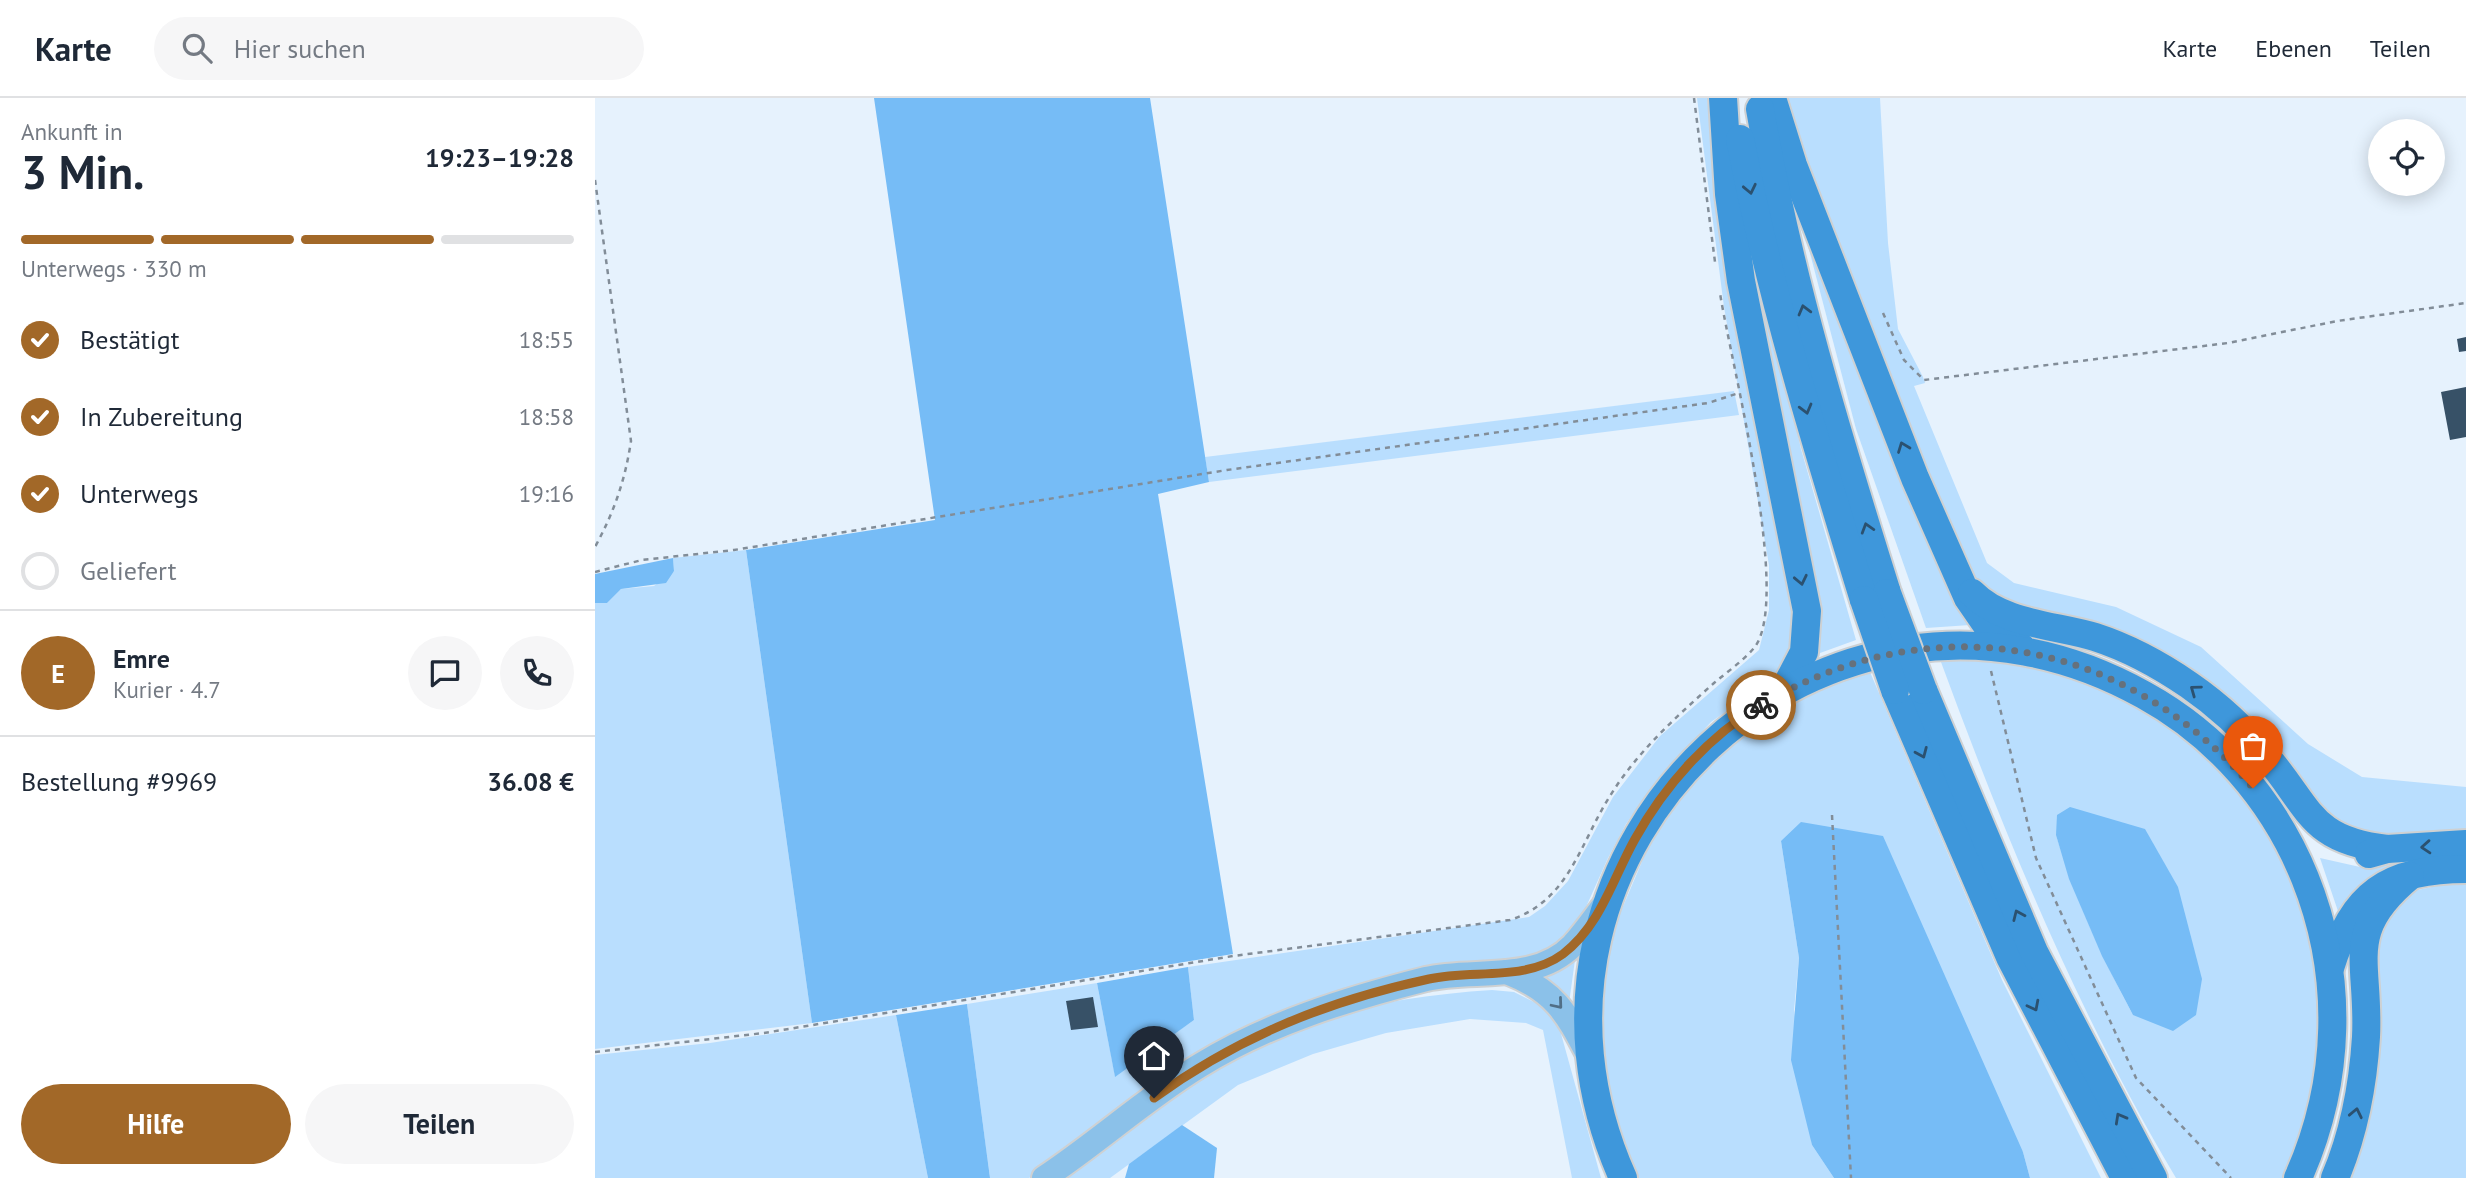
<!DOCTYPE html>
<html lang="de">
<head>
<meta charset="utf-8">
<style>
	body { margin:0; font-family:"PT Sans",sans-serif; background:#f6f6f7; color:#1f2937; height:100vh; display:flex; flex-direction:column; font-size:26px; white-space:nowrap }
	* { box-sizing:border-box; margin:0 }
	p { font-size:23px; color:#747a83 }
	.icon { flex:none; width:38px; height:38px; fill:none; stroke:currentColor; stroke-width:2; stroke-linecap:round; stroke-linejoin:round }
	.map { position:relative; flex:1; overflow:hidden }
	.drawer { display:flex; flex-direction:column; background:#fff; width:595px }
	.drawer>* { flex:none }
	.tools { position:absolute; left:1773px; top:21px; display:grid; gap:14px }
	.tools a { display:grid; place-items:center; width:77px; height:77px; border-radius:50%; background:#fff; box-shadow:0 4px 18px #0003; font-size:35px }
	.pin { position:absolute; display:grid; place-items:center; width:60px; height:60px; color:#fff; margin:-72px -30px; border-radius:50% 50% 50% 0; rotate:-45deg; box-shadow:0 0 7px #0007 }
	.pin .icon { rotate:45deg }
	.courier { position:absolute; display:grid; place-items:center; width:70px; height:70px; margin:-35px; border:5px solid #a26828; border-radius:50%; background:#fff; color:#222; box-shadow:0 2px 9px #0007 }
	.overview em { font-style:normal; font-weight:800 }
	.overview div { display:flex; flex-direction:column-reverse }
	.overview { display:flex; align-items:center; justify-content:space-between; height:119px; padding:0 21px }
	h1 { font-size:46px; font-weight:800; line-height:52px }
	.bar { display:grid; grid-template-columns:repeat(4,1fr); gap:10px 7px; align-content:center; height:84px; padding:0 21px }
	.bar i { height:9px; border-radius:5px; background:#e0e1e3 }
	.bar .on { background:#a26828 }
	.bar p { grid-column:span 4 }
	.line { display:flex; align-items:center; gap:18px; padding:0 21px; border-top:2px solid #e0e1e3 }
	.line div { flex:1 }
	.round { display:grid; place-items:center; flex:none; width:74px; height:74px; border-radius:37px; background:#f6f6f7 }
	ol { padding:0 21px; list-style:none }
	li { display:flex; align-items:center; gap:21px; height:77px }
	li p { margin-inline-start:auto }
	li .icon { padding:7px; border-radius:50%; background:#a26828; color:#fff; stroke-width:4 }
	li:last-child { color:#747a83 }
	li i { width:38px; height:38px; border:4px solid #e0e1e3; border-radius:50% }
	.cta { display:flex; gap:14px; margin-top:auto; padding:14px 21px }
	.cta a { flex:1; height:80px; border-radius:42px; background:#a26828; color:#fff; font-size:28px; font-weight:800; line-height:80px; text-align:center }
	.cta a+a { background:#f6f6f7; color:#1f2937 }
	header { display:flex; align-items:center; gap:42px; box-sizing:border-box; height:98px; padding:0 35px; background:#fff; border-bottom:2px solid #e0e1e3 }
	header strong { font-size:33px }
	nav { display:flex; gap:38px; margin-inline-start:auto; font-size:24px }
	.search { width:490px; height:63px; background:#f6f6f7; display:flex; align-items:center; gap:18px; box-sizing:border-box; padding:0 24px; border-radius:38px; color:#747a83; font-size:26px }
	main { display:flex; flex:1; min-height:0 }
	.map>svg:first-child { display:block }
	.green { fill:#b9defe; fill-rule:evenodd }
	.forest { fill:#76bcf6 }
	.building { fill:#375167 }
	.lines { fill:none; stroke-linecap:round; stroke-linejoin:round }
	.primary-casing { stroke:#ced1d3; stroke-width:28 }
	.highway-casing { stroke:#ced1d3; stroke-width:32 }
	.path { stroke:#828d98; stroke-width:2.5; stroke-dasharray:5 5; stroke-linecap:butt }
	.primary { stroke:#8bc1e9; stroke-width:24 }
	.highway { stroke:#3e97db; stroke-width:28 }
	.highway-bridge-casing { stroke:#ced1d3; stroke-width:32; stroke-linecap:butt }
	.highway-bridge { stroke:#3e97db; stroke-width:28 }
	.oneway { stroke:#2b5170 }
	.oneway2 { stroke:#516f87 }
	.done { stroke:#66717c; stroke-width:7; stroke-dasharray:0 12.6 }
	.route { stroke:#a26828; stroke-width:9 }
</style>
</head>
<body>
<header>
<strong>Karte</strong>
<div class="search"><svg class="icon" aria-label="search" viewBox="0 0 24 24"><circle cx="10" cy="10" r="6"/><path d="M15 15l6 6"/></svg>Hier suchen</div>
<nav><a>Karte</a><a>Ebenen</a><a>Teilen</a></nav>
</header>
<main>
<section class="drawer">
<div class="overview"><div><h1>3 Min.</h1><p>Ankunft in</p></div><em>19:23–19:28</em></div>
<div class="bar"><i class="on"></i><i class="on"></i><i class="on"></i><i></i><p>Unterwegs · 330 m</p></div>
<ol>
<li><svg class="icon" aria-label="check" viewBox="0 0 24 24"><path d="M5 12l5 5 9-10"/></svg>Bestätigt<p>18:55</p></li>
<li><svg class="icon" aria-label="check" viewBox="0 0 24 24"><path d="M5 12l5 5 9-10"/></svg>In Zubereitung<p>18:58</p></li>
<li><svg class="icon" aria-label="check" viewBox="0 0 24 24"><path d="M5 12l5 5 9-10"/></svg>Unterwegs<p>19:16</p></li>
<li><i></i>Geliefert</li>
</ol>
<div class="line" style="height:126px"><b class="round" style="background:#a26828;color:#fff">E</b><div><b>Emre</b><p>Kurier · 4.7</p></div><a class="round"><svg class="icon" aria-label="chat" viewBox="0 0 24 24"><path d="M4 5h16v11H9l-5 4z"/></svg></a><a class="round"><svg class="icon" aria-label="phone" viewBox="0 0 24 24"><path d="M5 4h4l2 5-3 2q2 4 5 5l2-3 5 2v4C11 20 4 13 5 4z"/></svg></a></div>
<div class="line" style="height:91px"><div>Bestellung #9969</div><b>36.08 €</b></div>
<div class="cta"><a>Hilfe</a><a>Teilen</a></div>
</section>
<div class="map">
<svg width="1871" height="1080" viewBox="0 0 1871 1080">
	<rect width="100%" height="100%" fill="#e6f2fd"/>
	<g class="green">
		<polygon points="1102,0 1112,0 1124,99 1201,513 1202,542 1182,578 1116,624 1057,689 1031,726 1013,760 978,838 964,853 738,898 434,1080 395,1080 372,906 502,885 520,978 599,922 593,869 934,819 950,808 973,783 1018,699 1065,638 1164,552 1174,512 1174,467 1129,209"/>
		<polygon points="1188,0 1285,0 1293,145 1303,231 1328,279 1330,285 1319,288 1392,465 1419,485 1521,509 1606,549 1713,646 1767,679 1871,689 1871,739 1818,741 1738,730 1630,608 1421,513 1389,491 1358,452 1281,255"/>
		<polygon points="1200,98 1375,527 1331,530 1261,331"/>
		<polygon points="1167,175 1206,351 1261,542 1214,559 1155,178"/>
		<polygon points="1139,293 1144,317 614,384 610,359"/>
		<polygon points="151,452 217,925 0,951 0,505 12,505 26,491 59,488 79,473 78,460"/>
		<path d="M1343,556L1472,572L1587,632L1659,704L1716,816L1729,951L1693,1080H1581C1482,914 1409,736 1343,556ZM1461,737L1538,917C1507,859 1480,800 1461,737Z"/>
		<polygon points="1272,567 1407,882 1506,1080 1435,1080 1428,1054 1186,743 1204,860 1199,912 1217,1047 1239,1080 1037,1080 1003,957 1007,858 1073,702 1165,618"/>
		<polygon points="1725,760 1765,769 1831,762 1746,822"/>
		<polygon points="1860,784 1871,784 1871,1080 1748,1080 1774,855 1792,818 1818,793"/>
		<polygon points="981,855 974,905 943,876"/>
		<path d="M897,892L919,894L949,909L965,932L1006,1080H977L948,932L931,925L875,921L791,935L718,956L643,987L515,1080H463C530,1031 598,972 675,939C745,909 821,897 897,892Z"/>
		<polygon points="301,917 333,1080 0,1080 0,957 115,945"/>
	</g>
	<g class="forest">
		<polygon points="279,0 555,0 614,384 563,396 638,856 217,925 151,452 340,422"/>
		<polygon points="78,460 79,473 71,485 26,491 12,505 0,505 0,476"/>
		<polygon points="1475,709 1550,731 1583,789 1607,881 1601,917 1578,933 1538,917 1507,858 1474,781 1461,737 1462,717"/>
		<polygon points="1206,724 1288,738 1428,1054 1435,1080 1239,1080 1217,1047 1196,962 1204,860 1186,743"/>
		<polygon points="593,869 599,922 520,979 502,885"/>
		<polygon points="372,906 395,1080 333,1080 301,917"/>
		<polygon points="587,1027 622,1050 619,1080 530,1080 534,1066"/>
	</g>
	<g class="building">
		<polygon points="1871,239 1871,253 1864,254 1862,241"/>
		<polygon points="1871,289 1871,339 1855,342 1846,294"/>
		<polygon points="498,899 503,929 476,932 471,903"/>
	</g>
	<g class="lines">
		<defs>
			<g id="primary">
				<path d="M912,874C960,893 971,914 994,958"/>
				<path d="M449,1080C502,1045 550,1001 604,968C674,925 752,901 831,881C879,870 940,886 978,847C990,834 1000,819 1011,805"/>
			</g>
			<g id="highway">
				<polyline points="1128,0 1134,96 1146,183 1212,513 1209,554 1188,594"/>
				<polyline points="1177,0 1198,67 1320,380 1373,500 1393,529 1426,549"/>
				<path d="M1165,11C1193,176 1242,336 1292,495"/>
				<path d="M1145,41C1175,197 1222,350 1269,502"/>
				<path d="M1377,495C1407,526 1460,527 1500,539C1534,550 1565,567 1594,587C1623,607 1650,632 1672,659C1716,711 1715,742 1792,751"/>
				<polyline points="1300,592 1415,859 1530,1080"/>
				<polyline points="1328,592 1439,854 1558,1080"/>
				<polyline points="1774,756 1792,751 1871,746"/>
				<path d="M1735,870C1758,795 1792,771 1871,771"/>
				<path d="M1028,1080C880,750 1232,420 1549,597C1622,637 1679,703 1710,780C1749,877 1746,984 1703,1080"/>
				<path d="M1740,1080C1759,1035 1768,987 1771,939C1775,863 1747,834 1815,778"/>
			</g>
		</defs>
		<use href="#primary" class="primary-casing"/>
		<use href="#highway" class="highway-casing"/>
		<g class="path">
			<polyline points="1099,0 1120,164"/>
			<path d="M0,82L36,343C30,383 19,414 0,449"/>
			<polyline points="1288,215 1309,262 1329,282 1633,245 1742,223 1871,205"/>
			<polyline points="0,474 47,462 139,452 632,372 1113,305 1144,295"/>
			<polyline points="1396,573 1441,760 1541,980 1636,1080"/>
			<polyline points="1237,717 1256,1080"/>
			<path d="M0,954L169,935L638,858L915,822C974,803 985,745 1015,698C1042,654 1081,619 1119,585C1132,574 1148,563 1159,550C1198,502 1135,261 1125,195"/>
		</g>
		<use href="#primary" class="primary"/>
		<use href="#highway" class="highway"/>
		<defs>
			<g id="highway-bridge">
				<polyline points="1292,495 1328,592"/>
				<polyline points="1269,502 1300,592"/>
			</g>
		</defs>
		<use href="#highway-bridge" class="highway-bridge-casing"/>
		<use href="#highway-bridge" class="highway-bridge"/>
	</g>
	<defs><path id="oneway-chevron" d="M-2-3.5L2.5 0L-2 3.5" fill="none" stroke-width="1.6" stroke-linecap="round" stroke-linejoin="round" transform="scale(1.75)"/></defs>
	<g class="oneway">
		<use href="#oneway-chevron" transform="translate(1155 91) rotate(78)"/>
		<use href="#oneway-chevron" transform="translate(1209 212) rotate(-105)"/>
		<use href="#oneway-chevron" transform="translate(1211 311) rotate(75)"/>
		<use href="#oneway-chevron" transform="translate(1308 349) rotate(-111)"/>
		<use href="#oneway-chevron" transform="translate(1272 430) rotate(-107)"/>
		<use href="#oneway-chevron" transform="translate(1206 482) rotate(78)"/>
		<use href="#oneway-chevron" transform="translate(1600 592) rotate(-144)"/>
		<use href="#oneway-chevron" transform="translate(1327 655) rotate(67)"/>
		<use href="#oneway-chevron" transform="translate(1831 749) rotate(176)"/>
		<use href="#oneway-chevron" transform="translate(1423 817) rotate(-114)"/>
		<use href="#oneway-chevron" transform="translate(1439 908) rotate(63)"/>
		<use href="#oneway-chevron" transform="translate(1761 1015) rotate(-78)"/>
		<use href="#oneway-chevron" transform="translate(1525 1020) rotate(-119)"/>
	</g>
	<use class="oneway2" href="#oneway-chevron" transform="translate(963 906) rotate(50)"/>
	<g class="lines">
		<path class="done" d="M1166,607C1337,505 1530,540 1658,690"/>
		<path class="route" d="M559,1000C643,939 732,903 834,881C877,871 930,884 968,856C1006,827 1018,780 1040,741C1070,687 1114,638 1166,607"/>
	</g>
</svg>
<div class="tools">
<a><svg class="icon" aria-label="locate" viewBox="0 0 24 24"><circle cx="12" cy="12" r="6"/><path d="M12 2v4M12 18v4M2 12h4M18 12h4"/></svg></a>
</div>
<div class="pin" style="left:1658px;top:690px;background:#ea580c"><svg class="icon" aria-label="bag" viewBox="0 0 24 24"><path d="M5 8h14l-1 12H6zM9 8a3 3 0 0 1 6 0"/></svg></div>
<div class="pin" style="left:559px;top:1000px;background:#1f2937"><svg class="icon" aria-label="home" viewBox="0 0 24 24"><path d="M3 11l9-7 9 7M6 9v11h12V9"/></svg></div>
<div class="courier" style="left:1166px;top:607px"><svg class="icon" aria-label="bike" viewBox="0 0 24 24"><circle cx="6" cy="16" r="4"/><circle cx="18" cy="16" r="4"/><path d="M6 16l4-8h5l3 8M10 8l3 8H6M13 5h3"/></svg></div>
</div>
</main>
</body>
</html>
